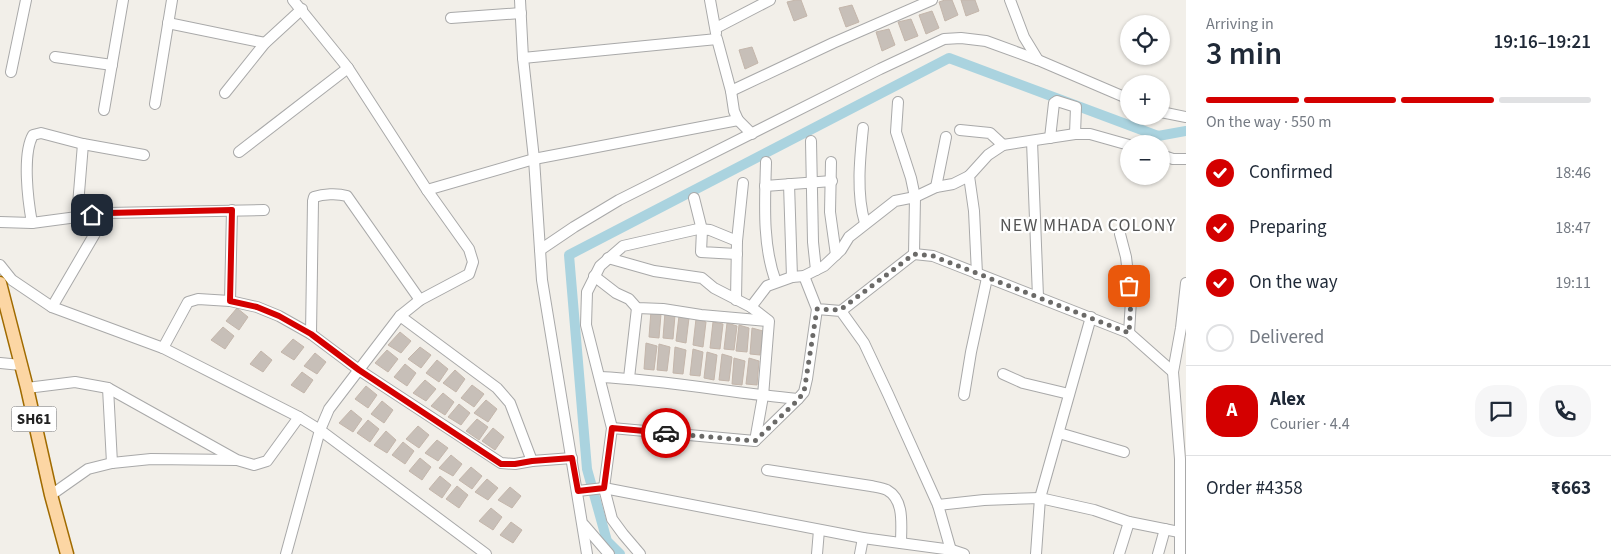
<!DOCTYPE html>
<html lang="en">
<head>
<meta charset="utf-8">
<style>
	body { margin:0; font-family:"Source Sans 3",sans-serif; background:#f6f6f7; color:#1f2937; height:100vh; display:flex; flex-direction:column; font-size:19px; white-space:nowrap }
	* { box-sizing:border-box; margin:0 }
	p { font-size:16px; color:#747a83 }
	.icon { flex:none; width:28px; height:28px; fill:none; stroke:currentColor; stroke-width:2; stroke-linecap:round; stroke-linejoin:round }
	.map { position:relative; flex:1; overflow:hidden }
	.details { display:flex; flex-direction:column; background:#fff; width:425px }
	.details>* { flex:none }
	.buttons { position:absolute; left:1120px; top:15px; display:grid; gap:10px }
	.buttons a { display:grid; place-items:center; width:50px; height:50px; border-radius:50%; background:#fff; box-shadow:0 1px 4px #0004; font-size:25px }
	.pin { position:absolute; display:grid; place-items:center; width:42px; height:42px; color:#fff; margin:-21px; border-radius:10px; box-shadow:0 2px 8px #0006 }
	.courier { position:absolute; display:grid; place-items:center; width:50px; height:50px; margin:-25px; border:4px solid #d40000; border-radius:50%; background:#fff; color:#222; box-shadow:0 1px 6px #0007 }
	.overview em { font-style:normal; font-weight:600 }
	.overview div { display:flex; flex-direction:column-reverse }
	.overview { display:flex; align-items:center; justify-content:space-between; height:85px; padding:0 20px }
	h1 { font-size:32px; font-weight:600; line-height:38px }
	.bar { display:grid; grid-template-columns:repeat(4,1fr); gap:8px 5px; align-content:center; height:60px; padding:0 20px }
	.bar i { height:6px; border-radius:4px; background:#e0e1e3 }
	.bar .selected { background:#d40000 }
	.bar p { grid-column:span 4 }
	.line { display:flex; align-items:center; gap:12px; padding:0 20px; border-top:1px solid #e0e1e3 }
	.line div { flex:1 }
	.round { display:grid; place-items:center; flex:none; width:52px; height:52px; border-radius:20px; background:#f6f6f7 }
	ol { padding:0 20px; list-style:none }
	li { display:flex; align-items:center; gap:15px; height:55px }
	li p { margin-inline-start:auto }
	li .icon { padding:5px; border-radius:50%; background:#d40000; color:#fff; stroke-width:4 }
	li:last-child { color:#747a83 }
	li i { width:28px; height:28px; border:2px solid #e0e1e3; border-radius:50% }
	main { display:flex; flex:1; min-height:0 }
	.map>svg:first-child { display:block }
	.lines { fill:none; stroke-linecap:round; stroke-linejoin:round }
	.canal { stroke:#aad3df; stroke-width:10 }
	.building { fill:#c7bfb8; stroke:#c4b6ab }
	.minor-casing { stroke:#a9a9a9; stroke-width:12 }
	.major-casing { stroke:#a06b00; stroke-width:15 }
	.minor { stroke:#fff; stroke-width:10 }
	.major { stroke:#fcd6a4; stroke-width:12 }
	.done { stroke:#6b6a68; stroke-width:5; stroke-dasharray:0 9 }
	.route { stroke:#d40000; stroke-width:6 }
	.labels { text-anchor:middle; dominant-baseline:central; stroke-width:4.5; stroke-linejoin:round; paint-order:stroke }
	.shield { fill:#fff; stroke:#646464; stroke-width:1 }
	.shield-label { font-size:15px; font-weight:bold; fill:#222 }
	.neighbourhood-label { font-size:18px; letter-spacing:1px; fill:#555; stroke:#fff }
</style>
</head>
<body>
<main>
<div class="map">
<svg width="1186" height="554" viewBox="0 0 1186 554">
	<rect width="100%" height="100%" fill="#f2efe9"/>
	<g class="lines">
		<polyline class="canal" points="620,554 607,541 587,469 569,255 949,58 1158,136 1186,131"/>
	</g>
	<g class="building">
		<polygon points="796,0 801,0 807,16 794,21 787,2"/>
		<polygon points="945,0 952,0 958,15 945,21 939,2"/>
		<polygon points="961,0 975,0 979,11 966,16"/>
		<polygon points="852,5 859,22 846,27 839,8"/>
		<polygon points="932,11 939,28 926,34 919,15"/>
		<polygon points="911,19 918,36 905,41 898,22"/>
		<polygon points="889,29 895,45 882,51 876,32"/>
		<polygon points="752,47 758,63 745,69 739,50"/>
		<polygon points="237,308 248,317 239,330 226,321"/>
		<polygon points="651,311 661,314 659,338 649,337"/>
		<polygon points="665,312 675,315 673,339 663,338"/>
		<polygon points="679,316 689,318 686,343 676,341"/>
		<polygon points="696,319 706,322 703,347 693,345"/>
		<polygon points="713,322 723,324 720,349 710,348"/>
		<polygon points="727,323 737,326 734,350 724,349"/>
		<polygon points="739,325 749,328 747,352 736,351"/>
		<polygon points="223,327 234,336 225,349 211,340"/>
		<polygon points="752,328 763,331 760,355 750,354"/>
		<polygon points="400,332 411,341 401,353 388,345"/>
		<polygon points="293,339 304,347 294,360 281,352"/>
		<polygon points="646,343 657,346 654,370 644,369"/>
		<polygon points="659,344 670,347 667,371 657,370"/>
		<polygon points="420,347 431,355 421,368 408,359"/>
		<polygon points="675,347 686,350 683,374 673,373"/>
		<polygon points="693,349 703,352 700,376 690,375"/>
		<polygon points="387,350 398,359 388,372 375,363"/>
		<polygon points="261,351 272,360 263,372 250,364"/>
		<polygon points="707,352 717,355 714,380 704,378"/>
		<polygon points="315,353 326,362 317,374 304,366"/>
		<polygon points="722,354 732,357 729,381 719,380"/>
		<polygon points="734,358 745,361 742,385 732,384"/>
		<polygon points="749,358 759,361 757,385 746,384"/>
		<polygon points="437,360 448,369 439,382 426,373"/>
		<polygon points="405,364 416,373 407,386 394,377"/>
		<polygon points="455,370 465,379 456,392 443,383"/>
		<polygon points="302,372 313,380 304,393 291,385"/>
		<polygon points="425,380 436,389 426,401 413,393"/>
		<polygon points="472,385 484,394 474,407 461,398"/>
		<polygon points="366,386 377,395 368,408 355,399"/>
		<polygon points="443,393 454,402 445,415 431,406"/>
		<polygon points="486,400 497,409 488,422 474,413"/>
		<polygon points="382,401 393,410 384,423 371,414"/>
		<polygon points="459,404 470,413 461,425 448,417"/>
		<polygon points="351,410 362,419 353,432 339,423"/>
		<polygon points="477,419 488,427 479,440 466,431"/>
		<polygon points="368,420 379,429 370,442 357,433"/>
		<polygon points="418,426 429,435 419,448 406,439"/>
		<polygon points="493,428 504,437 495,450 482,441"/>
		<polygon points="386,431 396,440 387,453 374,445"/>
		<polygon points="437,440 448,448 438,461 425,453"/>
		<polygon points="403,442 414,451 405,464 392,455"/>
		<polygon points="451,455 462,464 453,476 439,468"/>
		<polygon points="420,458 431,467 422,480 409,471"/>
		<polygon points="471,467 482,476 472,489 459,480"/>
		<polygon points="440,476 451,485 442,498 429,489"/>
		<polygon points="487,479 498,488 488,500 475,492"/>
		<polygon points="457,486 468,495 459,508 446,499"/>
		<polygon points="510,487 521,496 512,508 498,500"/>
		<polygon points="491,508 502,517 493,530 479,521"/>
		<polygon points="511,522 522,530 513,543 500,535"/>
	</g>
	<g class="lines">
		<defs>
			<g id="minor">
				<polyline points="520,0 523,58 534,159 542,280 587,554"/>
				<polyline points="710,0 716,33"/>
				<polyline points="1010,0 1024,37 1038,60 1129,99"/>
				<polyline points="451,18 521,13"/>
				<polyline points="168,23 265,43"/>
				<polyline points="716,28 770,0"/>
				<polyline points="55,57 112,65"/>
				<polyline points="11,72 26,0"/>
				<polyline points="731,91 833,43 932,0"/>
				<polyline points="225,93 265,43 302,9"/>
				<polyline points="155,104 172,0"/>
				<polyline points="104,110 123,0"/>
				<polyline points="1161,112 1186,117"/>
				<polyline points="738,120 752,134"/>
				<path d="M863,128C860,157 856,195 865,223"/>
				<polyline points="960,130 990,133 1003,145"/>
				<polyline points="1050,138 1054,103 1057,101 1076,107 1075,134"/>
				<polyline points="811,141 813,242 816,270"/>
				<polyline points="1032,141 1038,297"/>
				<polyline points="239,152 348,68"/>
				<polyline points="1161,155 1173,159 1186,159"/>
				<path d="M766,162C765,201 762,245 776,282"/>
				<polyline points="831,162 830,212 836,255"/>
				<polyline points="789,184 792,277"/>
				<polyline points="765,186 832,181"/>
				<polyline points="936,187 946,137"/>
				<polyline points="427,190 534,159 738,120 734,111 731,91 717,39 523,58"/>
				<polyline points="694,198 702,230 701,252 737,254"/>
				<polyline points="232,210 230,301 257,307 279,316 311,334 359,370 501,463 515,464 532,461"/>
				<polyline points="107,213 264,210"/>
				<polyline points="77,217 83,144"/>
				<polyline points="0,222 32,223"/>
				<polyline points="1120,234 1126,257 1131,300 1129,333"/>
				<polyline points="540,250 574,227 619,200 880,69 944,39 961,38 986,41 1038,60"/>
				<polyline points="914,254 933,256 1129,333 1173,372"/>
				<polyline points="608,258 654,271 702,278 714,288 751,307"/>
				<polyline points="0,265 12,280 52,307 163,348 299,417 320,430 329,409 400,316 420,300 469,274 473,262 469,249 427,190 348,68 293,0"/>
				<polyline points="977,274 974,211 969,176 988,155 1003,145 1075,134 1090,134 1129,145"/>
				<polyline points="594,276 616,293 629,299 637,308 663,309 701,315 768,321"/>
				<polyline points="804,276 817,309 841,311 864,343 888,394 938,505 952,554"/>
				<polyline points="736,300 737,241 743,183"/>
				<path d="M52,307L107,213L32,223C28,201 22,154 33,135L41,133L83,144L144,155"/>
				<polyline points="841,311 914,254 915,197 911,178 896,132 898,102"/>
				<polyline points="400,316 497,388 510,403 532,461 572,458"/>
				<path d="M311,334L313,201L314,197C323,194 337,193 347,196L420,300"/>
				<polyline points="163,348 188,302 198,299 230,301"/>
				<polyline points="0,363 21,365"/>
				<polyline points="1003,374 1023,383 1069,394"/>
				<path d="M600,377C666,380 732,393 798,399L804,392L807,379L817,309"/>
				<polyline points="629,378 637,308"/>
				<polyline points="27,388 75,382 108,388 237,460 254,465 267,461 299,417"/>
				<polyline points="108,388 112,463"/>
				<polyline points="964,395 971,352 987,278"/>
				<polyline points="612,428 755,441 798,399"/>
				<polyline points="1059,433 1124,452"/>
				<polyline points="755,441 763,396 769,321 751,307 767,286 792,277 804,276 824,266 841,250 849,237 895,201 915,197 936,187 953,184 969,176"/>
				<path d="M767,470L871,486C876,487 883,488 887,490C905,500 901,526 901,543"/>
				<polyline points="578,491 604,488 863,538 952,550 964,554"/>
				<polyline points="51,495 88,469 112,463 151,459 236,460"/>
				<polyline points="938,505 984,500 1040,498 1094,510 1129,522 1179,532"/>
				<polyline points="584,525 609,554"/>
				<polyline points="286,554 320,430 486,554"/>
				<polyline points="640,554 623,534 612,519 604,488 612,428 586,325 587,292 600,266 623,246 698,229 710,230 737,241"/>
				<polyline points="817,554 819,530"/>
				<polyline points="860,554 863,538"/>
				<polyline points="1036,554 1040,498 1091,317"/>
				<polyline points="1119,554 1129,522"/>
				<polyline points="1158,554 1165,529"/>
				<polyline points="1180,554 1180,459 1173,372 1181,328 1186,283"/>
			</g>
			<polyline id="major" points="0,283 27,388 51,495 67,554"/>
		</defs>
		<use href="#minor" class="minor-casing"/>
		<use href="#major" class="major-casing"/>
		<use href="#minor" class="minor"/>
		<use href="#major" class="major"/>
	</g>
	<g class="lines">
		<polyline class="done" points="666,433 755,441 798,400 804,392 817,309 840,310 914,254 933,256 1129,333 1131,300 1129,286"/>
		<polyline class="route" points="92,215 108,213 232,210 230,301 257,307 279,316 311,334 359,370 501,464 515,464 532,461 572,458 578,491 604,488 612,428 666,433"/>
	</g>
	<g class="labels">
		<rect class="shield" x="11.5" y="406.5" width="45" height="25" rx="4"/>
		<g class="shield-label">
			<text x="34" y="419">SH61</text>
		</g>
		<g class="neighbourhood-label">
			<text x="1088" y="225">NEW MHADA COLONY</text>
		</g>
	</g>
</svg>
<div class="buttons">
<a><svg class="icon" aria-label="locate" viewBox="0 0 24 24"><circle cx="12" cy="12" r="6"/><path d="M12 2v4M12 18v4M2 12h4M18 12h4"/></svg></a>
<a>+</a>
<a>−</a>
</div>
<div class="pin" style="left:1129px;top:286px;background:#ea580c"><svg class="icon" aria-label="bag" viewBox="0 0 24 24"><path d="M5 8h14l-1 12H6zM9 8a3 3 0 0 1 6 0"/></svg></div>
<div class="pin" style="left:92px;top:215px;background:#1f2937"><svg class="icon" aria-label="home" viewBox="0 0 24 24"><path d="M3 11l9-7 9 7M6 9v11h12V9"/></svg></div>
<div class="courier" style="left:666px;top:433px"><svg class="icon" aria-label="car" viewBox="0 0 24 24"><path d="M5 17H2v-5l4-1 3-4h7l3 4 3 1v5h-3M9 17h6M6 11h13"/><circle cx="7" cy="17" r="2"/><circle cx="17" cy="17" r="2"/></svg></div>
</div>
<section class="details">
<div class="overview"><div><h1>3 min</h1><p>Arriving in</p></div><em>19:16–19:21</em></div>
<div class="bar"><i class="selected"></i><i class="selected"></i><i class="selected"></i><i></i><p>On the way · 550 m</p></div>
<ol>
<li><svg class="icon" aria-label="check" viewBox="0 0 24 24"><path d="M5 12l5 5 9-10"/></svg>Confirmed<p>18:46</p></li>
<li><svg class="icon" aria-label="check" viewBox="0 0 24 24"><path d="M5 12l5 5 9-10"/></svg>Preparing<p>18:47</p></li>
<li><svg class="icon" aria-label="check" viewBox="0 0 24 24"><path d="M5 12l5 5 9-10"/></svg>On the way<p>19:11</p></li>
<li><i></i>Delivered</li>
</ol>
<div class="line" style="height:90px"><b class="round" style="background:#d40000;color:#fff">A</b><div><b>Alex</b><p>Courier · 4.4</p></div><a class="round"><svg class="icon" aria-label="chat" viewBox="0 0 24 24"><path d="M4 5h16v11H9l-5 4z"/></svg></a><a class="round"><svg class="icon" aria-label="phone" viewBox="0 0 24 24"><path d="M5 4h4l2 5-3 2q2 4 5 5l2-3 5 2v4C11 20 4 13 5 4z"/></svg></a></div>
<div class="line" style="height:65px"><div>Order #4358</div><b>₹663</b></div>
</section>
</main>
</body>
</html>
